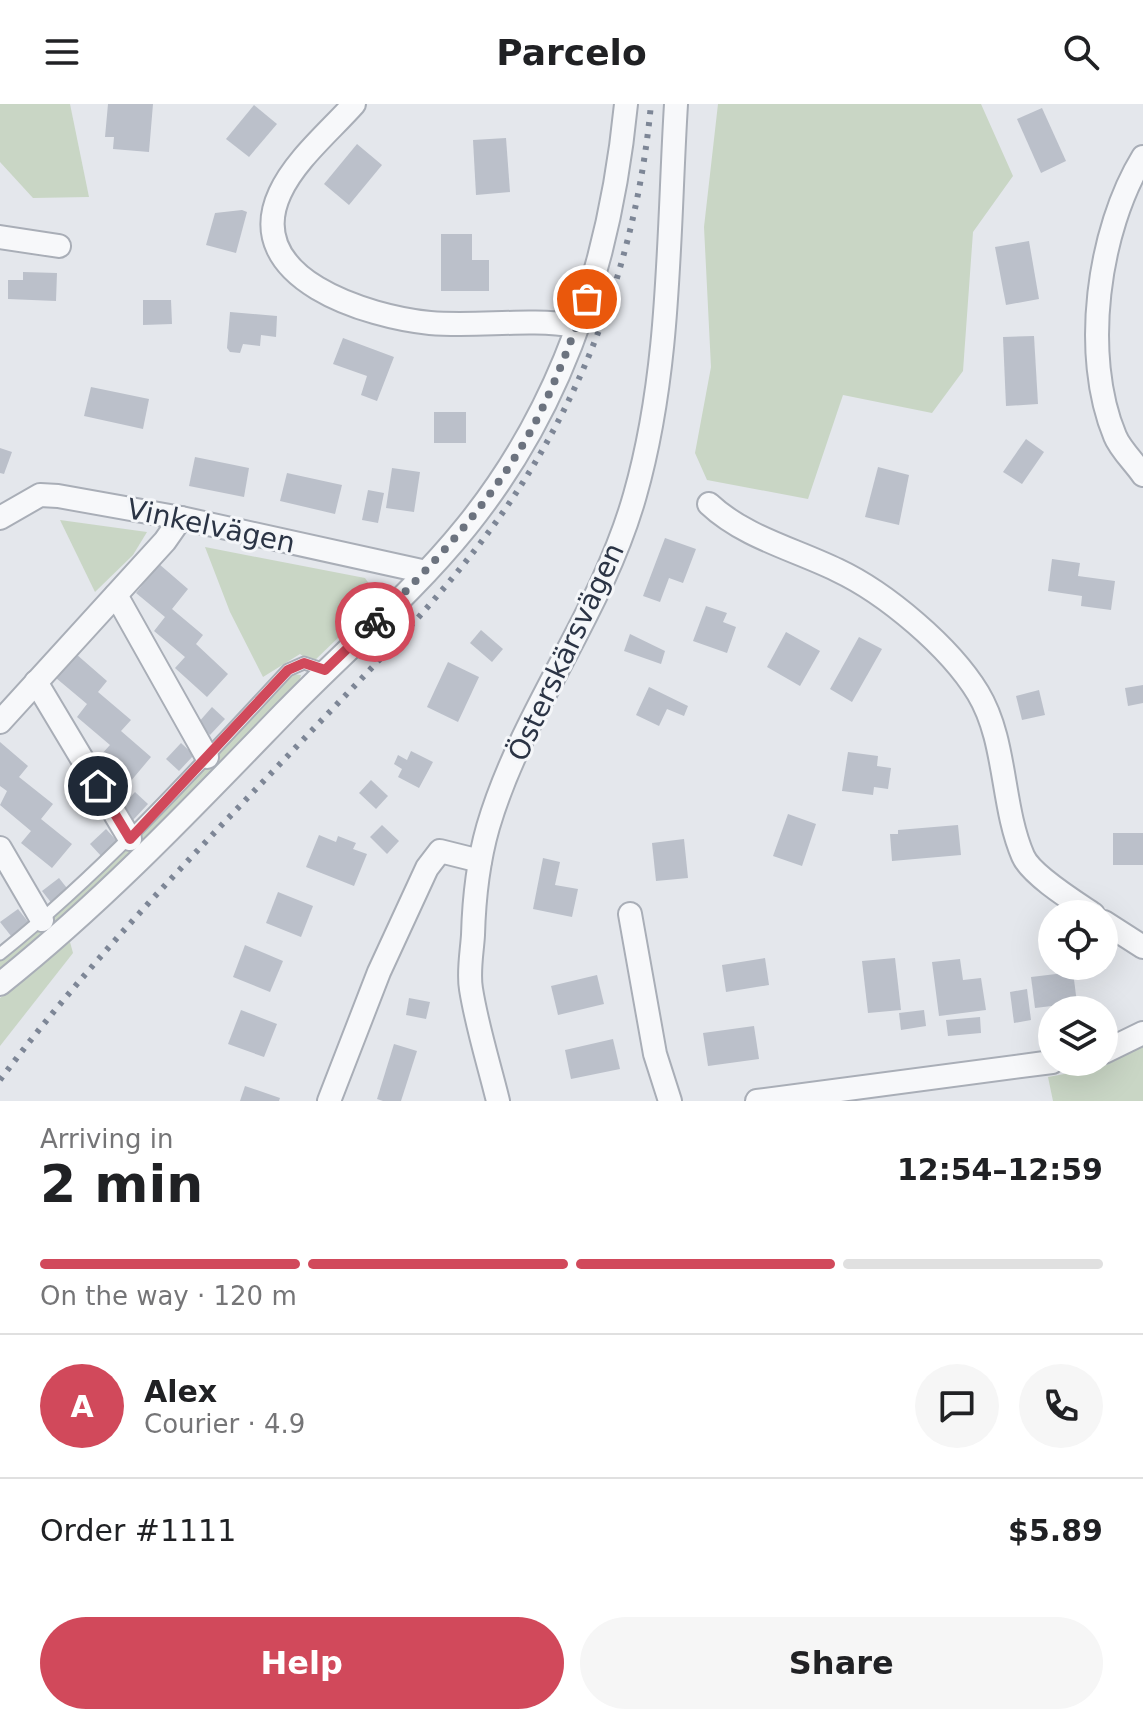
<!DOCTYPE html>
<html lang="en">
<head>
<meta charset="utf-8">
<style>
	body { margin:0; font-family:"DejaVu Sans",sans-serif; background:#f6f6f6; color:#202124; height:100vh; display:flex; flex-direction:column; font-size:30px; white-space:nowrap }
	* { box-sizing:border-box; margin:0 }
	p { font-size:26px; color:#757577 }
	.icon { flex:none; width:44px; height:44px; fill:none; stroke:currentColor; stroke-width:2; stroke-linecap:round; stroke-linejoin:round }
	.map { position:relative; height:997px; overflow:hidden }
	.drawer { display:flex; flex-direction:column; background:#fff; flex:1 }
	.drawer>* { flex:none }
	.tools { position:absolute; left:1038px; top:796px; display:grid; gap:16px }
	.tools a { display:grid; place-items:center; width:80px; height:80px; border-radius:50%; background:#fff; box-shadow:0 8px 32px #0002; font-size:40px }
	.pin { position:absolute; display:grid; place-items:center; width:68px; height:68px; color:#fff; margin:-34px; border:4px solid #fff; border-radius:50%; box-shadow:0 2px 8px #0007 }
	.courier { position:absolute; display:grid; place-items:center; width:80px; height:80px; margin:-40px; border:6px solid #d1495b; border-radius:50%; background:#fff; color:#222; box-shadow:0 2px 10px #0007 }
	.summary em { font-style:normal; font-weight:600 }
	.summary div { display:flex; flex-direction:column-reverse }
	.summary { display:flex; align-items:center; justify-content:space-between; height:136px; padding:0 40px }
	h1 { font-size:52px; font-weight:600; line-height:60px }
	.bar { display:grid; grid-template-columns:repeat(4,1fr); gap:12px 8px; align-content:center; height:96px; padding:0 40px }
	.bar i { height:10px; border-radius:6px; background:#e0e0e0 }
	.bar .selected { background:#d1495b }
	.bar p { grid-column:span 4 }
	.line { display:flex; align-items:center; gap:20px; padding:0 40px; border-top:2px solid #e0e0e0 }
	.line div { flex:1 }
	.round { display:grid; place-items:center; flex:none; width:84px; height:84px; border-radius:42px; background:#f6f6f6 }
	.action { display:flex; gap:16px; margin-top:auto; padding:16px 40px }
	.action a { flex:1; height:92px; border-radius:48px; background:#d1495b; color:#fff; font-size:32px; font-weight:600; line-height:92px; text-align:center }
	.action a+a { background:#f6f6f6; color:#202124 }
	header { display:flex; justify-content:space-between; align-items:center; height:104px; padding:0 40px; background:#fff; font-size:36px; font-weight:600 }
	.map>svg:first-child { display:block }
	.green { fill:#c9d6c5 }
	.building { fill:#bbc0ca }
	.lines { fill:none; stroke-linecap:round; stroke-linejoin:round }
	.service-casing { stroke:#a9aeb7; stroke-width:15 }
	.minor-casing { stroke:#a9aeb7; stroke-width:26 }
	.service { stroke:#f7f8fa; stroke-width:11 }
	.minor { stroke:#f7f8fa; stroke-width:22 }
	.rail { stroke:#7d8696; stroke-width:6; stroke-dasharray:4 8; stroke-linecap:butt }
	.done { stroke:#6c737f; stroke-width:8; stroke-dasharray:0 14.4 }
	.route { stroke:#d1495b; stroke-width:10 }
	.labels { text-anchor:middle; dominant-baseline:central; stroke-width:6; stroke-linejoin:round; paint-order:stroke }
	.street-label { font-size:28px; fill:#2b3445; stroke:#f4f6f9 }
</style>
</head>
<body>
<header><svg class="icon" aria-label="menu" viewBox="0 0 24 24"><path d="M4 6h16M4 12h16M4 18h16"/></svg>Parcelo<svg class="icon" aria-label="search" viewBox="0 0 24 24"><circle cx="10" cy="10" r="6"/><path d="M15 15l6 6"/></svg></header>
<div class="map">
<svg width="1143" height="997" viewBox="0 0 1143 997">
	<rect width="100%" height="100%" fill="#e4e7ec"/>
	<g class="green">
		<polygon points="0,0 70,0 89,93 33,94 0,58"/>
		<polygon points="718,0 981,0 1013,72 973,128 963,267 932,309 843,291 808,395 707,376 695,349 711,263 704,123"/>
		<polygon points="60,416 147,428 133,451 95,488"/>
		<polygon points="205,443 365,474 372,484 370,503 312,559 300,550 263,573 230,508"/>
		<path d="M293,570L301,571L299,578C203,678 108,777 0,864V853L136,735Z"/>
		<polygon points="70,838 73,849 0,942 0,894"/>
		<polygon points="1143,942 1143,997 1053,997 1048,973 1102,963"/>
	</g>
	<g class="building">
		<polygon points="108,0 153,0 149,48 113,45 114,33 105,33"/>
		<polygon points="254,1 277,20 249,53 226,35"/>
		<polygon points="1042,4 1066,57 1041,69 1017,15"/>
		<polygon points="506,34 510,88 476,91 473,36"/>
		<polygon points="357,40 382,61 349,101 324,80"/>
		<polygon points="242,106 247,108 236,149 206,141 215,109"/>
		<polygon points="441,130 472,130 472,156 489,156 489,187 441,187"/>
		<polygon points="1029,137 1039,195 1006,201 995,143"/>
		<polygon points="23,168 57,169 56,197 8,195 8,176 23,176"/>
		<polygon points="143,196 171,196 172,220 143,221"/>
		<polygon points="230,208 277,212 276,233 261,231 260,242 243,240 240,249 230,248 227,244"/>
		<polygon points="1034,232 1038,300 1006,302 1003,233"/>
		<polygon points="343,234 394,253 377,297 361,291 367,272 333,260"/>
		<polygon points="91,283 149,295 143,325 84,312"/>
		<rect x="434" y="308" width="32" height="31"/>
		<polygon points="1026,335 1044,348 1022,380 1003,368"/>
		<polygon points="0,344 12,348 4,370 0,369"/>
		<polygon points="195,353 249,364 244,393 189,382"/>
		<polygon points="878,363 909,371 899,421 865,413"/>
		<polygon points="392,364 420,368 414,408 386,404"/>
		<polygon points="287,369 342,381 335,410 280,397"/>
		<polygon points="368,386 384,389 378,419 362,416"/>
		<polygon points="665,434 696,445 683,479 669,474 660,498 643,492"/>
		<polygon points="1052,455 1080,459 1078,472 1115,477 1111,506 1081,502 1082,492 1048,487"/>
		<polygon points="159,460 188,485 172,505 203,531 196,540 228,570 207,593 175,564 185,553 154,527 165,513 136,489"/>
		<polygon points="706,502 727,509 723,518 736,523 727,549 693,537"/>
		<polygon points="481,526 503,545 492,558 470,539"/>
		<polygon points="786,528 820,547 800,582 767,563"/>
		<polygon points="630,530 665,547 661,560 624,547"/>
		<polygon points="859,533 882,545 852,598 830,585"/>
		<polygon points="76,550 107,577 98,588 131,616 121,627 151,653 130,678 100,652 110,641 77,613 87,600 56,574"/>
		<polygon points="448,558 479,573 458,618 427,603"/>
		<polygon points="1143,581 1143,599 1128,602 1125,584"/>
		<polygon points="649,583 688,602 684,612 667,605 659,622 636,611"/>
		<polygon points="1039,586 1045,611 1022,616 1016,592"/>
		<polygon points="212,603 225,615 210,631 198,619"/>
		<polygon points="0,638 28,662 19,673 53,700 41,715 72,740 52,764 21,739 31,727 0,701 7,687 0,682"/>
		<polygon points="181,639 194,651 179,667 166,655"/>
		<polygon points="411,647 433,658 419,684 398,673 402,665 394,660 398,651 407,656"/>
		<polygon points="848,648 878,652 877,662 891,664 888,685 874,683 873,691 842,687"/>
		<polygon points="371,676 388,692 376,705 359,689"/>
		<polygon points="135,688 148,700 133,716 120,704"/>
		<polygon points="788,710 816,720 802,762 773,752"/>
		<polygon points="382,721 399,737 387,750 370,733"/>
		<polygon points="958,721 961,751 892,757 890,730 898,730 898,726"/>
		<polygon points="106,725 118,738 102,753 90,740"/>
		<rect x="1113" y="729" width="30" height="32"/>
		<polygon points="319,731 336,738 338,732 356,739 353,745 367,750 354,782 306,763"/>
		<polygon points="684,735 688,774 656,777 652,739"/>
		<polygon points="543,754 560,758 555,781 578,785 572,813 533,805"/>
		<polygon points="59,774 70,788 53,801 42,787"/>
		<polygon points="278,788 313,802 301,833 266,819"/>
		<polygon points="18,805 29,819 11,832 0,818"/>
		<polygon points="245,841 283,857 270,888 233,873"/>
		<polygon points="765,854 769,881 726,888 722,861"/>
		<polygon points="895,854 901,906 868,909 862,857"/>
		<polygon points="960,855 963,876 981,874 986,906 939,912 932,858"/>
		<polygon points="1073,868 1077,899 1035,904 1031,873"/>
		<polygon points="597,871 604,900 558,911 551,882"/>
		<polygon points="1027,885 1031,916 1014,919 1010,888"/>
		<polygon points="409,894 430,898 426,915 406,911"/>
		<polygon points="241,906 277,920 264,953 228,940"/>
		<polygon points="924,906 926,922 901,926 899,909"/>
		<polygon points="980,913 981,929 948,932 946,916"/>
		<polygon points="754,922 759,955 708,962 703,929"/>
		<polygon points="613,935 620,965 571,975 565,946"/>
		<polygon points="394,940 417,947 401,997 383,997 377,995"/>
		<polygon points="245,982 280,994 279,997 240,997"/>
	</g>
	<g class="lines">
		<defs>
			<path id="service" d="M0,850C106,765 196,665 288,566L304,559L325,566"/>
			<g id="minor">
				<path d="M354,0C330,27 295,56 280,89C240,175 369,213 430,219C479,223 528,214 576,222"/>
				<path d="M1143,53C1098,126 1081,251 1115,332C1120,345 1135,359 1143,371"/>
				<polyline points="0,133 59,142"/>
				<path d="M709,400C744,433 794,445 837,466C886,489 950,543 978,589C1007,637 1001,701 1023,752C1031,771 1075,798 1093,810"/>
				<polyline points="0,414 40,391 58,392 181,414 426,468"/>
				<polyline points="116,491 207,653"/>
				<polyline points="36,578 130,735"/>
				<polyline points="0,618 165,437 181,414"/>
				<polyline points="0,744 42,816"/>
				<polyline points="630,810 655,950 670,997"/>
				<polyline points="1104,818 1143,843"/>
				<path d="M0,880C103,798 192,704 284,609C344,547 412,490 466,423C564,302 611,153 626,0"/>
				<polyline points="1104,948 1143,929"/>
				<polyline points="329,997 379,868 427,764 440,747 480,757"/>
				<path d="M498,997C489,960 477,923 471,885C468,868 472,848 473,831C474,794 478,758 488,723C522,607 602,509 635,391C671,265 668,130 676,0"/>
				<polyline points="757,997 1052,958"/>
			</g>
		</defs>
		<use href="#service" class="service-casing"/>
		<use href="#minor" class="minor-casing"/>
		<use href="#service" class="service"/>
		<use href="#minor" class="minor"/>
		<path class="rail" d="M0,976C96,848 208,736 318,620C386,549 457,477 512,395C591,277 638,142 651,0"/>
	</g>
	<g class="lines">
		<path class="done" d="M375,518C434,460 488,402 529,330C553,287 569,241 587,195"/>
		<polyline class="route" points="98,682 130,735 288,566 304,559 325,566 375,518"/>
	</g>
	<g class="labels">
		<g class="street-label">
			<text transform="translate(211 422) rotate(12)">Vinkelvägen</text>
			<text transform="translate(566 548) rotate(-65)">Österskärsvägen</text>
		</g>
	</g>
</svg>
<div class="tools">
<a><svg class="icon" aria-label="locate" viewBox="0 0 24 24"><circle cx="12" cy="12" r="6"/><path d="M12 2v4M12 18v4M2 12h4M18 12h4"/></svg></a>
<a><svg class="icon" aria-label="layers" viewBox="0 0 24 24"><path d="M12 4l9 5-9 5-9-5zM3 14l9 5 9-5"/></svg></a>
</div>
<div class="pin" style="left:587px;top:195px;background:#ea580c"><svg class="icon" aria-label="bag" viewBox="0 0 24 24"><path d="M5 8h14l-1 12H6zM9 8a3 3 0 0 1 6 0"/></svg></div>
<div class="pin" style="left:98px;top:682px;background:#1f2937"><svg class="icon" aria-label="home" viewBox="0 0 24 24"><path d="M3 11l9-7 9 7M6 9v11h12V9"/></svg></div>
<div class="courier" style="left:375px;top:518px"><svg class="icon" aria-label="bike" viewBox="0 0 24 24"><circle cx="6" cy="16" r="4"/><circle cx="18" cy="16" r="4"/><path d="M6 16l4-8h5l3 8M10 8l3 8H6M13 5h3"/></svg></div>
</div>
<section class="drawer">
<div class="summary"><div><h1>2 min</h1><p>Arriving in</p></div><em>12:54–12:59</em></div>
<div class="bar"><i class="selected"></i><i class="selected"></i><i class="selected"></i><i></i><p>On the way · 120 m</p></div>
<div class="line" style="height:144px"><b class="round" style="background:#d1495b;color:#fff">A</b><div><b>Alex</b><p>Courier · 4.9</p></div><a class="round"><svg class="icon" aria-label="chat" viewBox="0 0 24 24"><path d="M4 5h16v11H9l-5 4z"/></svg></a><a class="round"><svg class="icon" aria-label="phone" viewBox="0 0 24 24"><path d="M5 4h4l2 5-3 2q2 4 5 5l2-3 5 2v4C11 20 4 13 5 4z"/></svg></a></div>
<div class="line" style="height:104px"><div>Order #1111</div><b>$5.89</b></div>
<div class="action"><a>Help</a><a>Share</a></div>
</section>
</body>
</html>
